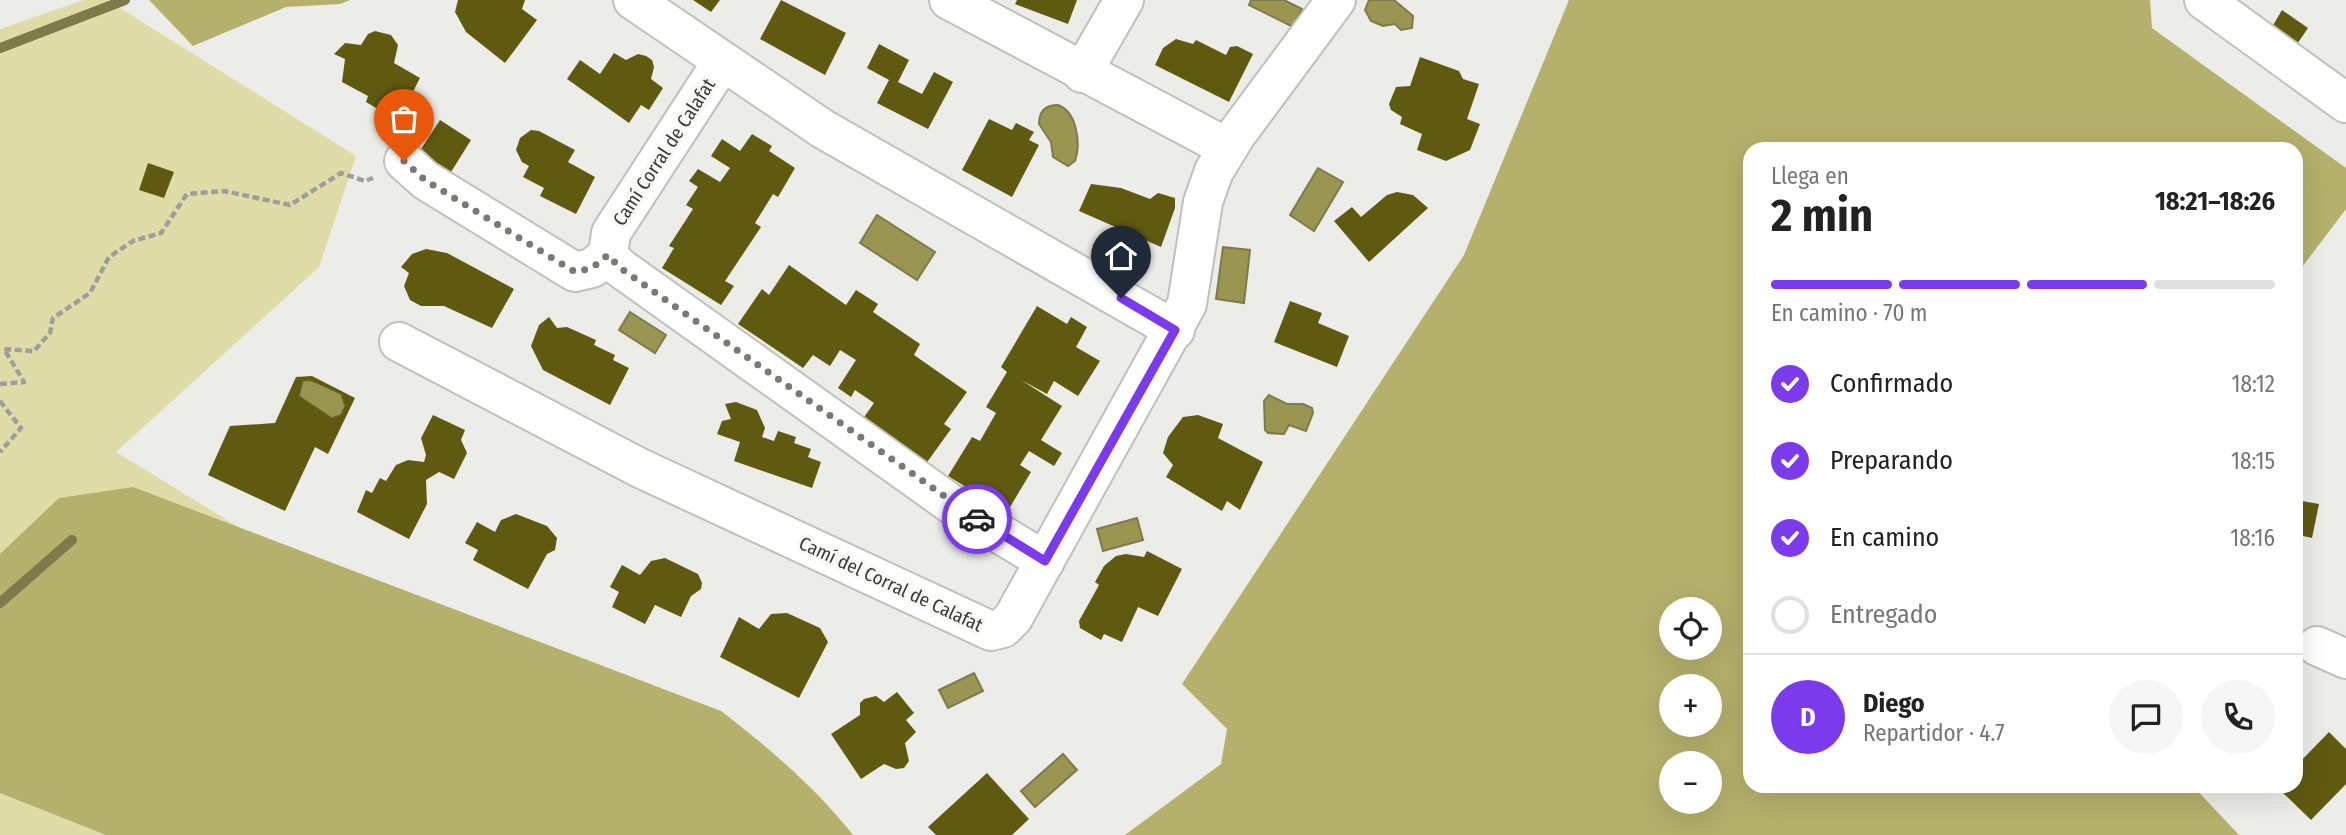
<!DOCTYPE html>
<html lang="es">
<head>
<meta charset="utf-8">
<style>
	body { margin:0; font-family:"Fira Sans Condensed",sans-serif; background:#f6f6f6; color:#222; height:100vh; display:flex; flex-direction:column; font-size:26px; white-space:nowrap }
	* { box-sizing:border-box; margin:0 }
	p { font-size:23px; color:#767676 }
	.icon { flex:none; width:38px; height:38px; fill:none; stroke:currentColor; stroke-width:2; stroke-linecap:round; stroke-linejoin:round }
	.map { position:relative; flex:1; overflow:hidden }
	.sheet { position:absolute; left:1743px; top:142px; width:560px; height:651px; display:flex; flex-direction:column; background:#fff; border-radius:21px; box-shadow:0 7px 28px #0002 }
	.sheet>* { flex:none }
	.controls { position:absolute; left:1659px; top:597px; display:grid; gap:14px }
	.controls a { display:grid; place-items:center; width:63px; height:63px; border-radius:50%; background:#fff; box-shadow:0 7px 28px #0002; font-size:35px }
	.pin { position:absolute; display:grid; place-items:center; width:60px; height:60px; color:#fff; margin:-72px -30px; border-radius:50% 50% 50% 0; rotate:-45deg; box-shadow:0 0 7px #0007 }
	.pin .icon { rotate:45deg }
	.courier { position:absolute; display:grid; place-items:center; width:70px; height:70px; margin:-35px; border:5px solid #7c3aed; border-radius:50%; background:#fff; color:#222; box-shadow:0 2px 9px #0007 }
	.headline em { font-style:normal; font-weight:700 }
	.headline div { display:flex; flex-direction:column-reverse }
	.headline { display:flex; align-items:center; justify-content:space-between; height:119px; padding:0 28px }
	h1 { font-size:46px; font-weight:700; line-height:52px }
	.bar { display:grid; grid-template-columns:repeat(4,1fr); gap:10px 7px; align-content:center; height:84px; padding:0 28px }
	.bar i { height:9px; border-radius:5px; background:#e0e0e0 }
	.bar .active { background:#7c3aed }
	.bar p { grid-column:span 4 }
	.line { display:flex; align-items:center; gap:18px; padding:0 28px; border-top:2px solid #e0e0e0 }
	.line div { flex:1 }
	.round { display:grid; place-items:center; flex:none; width:74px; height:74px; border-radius:37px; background:#f6f6f6 }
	ol { padding:0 28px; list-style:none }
	li { display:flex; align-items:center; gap:21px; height:77px }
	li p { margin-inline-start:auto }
	li .icon { padding:7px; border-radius:50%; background:#7c3aed; color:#fff; stroke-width:4 }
	li:last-child { color:#767676 }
	li i { width:38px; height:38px; border:4px solid #e0e0e0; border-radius:50% }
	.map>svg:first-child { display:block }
	.green { fill:#dfdca7 }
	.forest { fill:#b5b06b; fill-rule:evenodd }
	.water { fill:#9b9552; stroke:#7e7a4a; stroke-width:2 }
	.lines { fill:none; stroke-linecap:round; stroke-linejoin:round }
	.stream { stroke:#7e7a4a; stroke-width:10 }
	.building { fill:#605a10; fill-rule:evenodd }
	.minor-casing { stroke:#c0c0bc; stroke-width:42 }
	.path { stroke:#9e9e9b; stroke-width:4.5; stroke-dasharray:7 3.5; stroke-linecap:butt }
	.minor { stroke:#fff; stroke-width:38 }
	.done { stroke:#797976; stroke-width:7; stroke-dasharray:0 12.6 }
	.route { stroke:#7c3aed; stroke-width:9 }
	.labels { text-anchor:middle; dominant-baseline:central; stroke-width:7; stroke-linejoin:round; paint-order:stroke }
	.street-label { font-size:19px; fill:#3b3b39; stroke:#fafaf5 }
</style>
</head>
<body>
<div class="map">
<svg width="2346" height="835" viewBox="0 0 2346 835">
	<rect width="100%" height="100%" fill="#ecece8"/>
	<polygon class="green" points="84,0 107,0 356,156 319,267 116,452 741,835 0,835 0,29"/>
	<g class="forest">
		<polygon points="149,0 350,0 340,4 286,7 193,46"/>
		<path d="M1569,0H2150L2152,28L2346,168V209L2296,275V149H1750V786H2193L2239,835H1125L1221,764L1227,729L1182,684L1464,255ZM1710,609V648H1671V609ZM1671,686H1710V724H1671ZM1671,763H1710V802H1671Z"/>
		<path d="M133,487L721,711C770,749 814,786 853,835H106L0,793V554L59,498Z"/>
	</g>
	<g class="water">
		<polygon points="1251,0 1284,0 1302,9 1293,27 1249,5"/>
		<polygon points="1369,0 1394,0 1413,16 1412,28 1401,30 1395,24 1383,26 1371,21 1365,10"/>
		<path d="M1058,105C1077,112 1081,143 1075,161L1068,166L1053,157L1051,142L1039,124C1039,111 1045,105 1058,105Z"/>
		<polygon points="1318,168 1343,182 1314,231 1290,215"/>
		<polygon points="877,215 935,252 917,280 860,243"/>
		<polygon points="1223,247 1250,250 1244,303 1216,299"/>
		<polygon points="630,312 666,335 655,353 619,330"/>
		<polygon points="303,381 314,381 341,394 345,406 341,415 332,418 299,396"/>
		<polygon points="1269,395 1287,404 1303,404 1312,408 1313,413 1306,431 1289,425 1284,434 1268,433 1265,430 1264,401"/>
		<polygon points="1137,518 1143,540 1103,551 1097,529"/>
		<polygon points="974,673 983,691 948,708 939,690"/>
		<polygon points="1063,754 1077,770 1035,807 1021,791"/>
	</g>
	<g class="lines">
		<g class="stream">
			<polyline points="0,48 125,0"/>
			<polyline points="0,603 72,540"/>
		</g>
	</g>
	<g class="building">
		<polygon points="458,0 525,0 522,9 537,20 505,63 466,32 455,12"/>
		<polygon points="693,0 720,0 711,12"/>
		<polygon points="781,0 846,33 825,75 760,39"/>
		<polygon points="1017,0 1077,0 1068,24 1015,4"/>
		<polygon points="2282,10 2308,28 2293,50 2268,34"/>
		<polygon points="375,31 391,35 398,45 394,63 420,78 398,121 366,102 368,96 342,82 345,59 334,54 345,43 361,45 368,34"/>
		<polygon points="1176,39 1193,44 1196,40 1226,55 1230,47 1237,46 1253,54 1229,102 1155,65 1163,48"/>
		<polygon points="879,44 909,60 898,82 922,94 934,72 953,82 928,129 877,103 889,80 867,68"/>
		<polygon points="614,53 626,60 638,54 646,56 652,60 654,67 651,79 663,88 649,110 641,105 629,123 567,79 580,60 600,74"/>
		<polygon points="1420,57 1459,71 1463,79 1479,84 1467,119 1480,124 1470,150 1446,161 1417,150 1422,134 1400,124 1402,117 1391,110 1389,104 1396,87 1410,86"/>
		<polygon points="989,119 1012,130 1016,123 1034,132 1029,140 1039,145 1012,197 962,170"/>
		<polygon points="440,120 471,140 451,172 419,152"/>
		<polygon points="531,130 539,131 575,150 568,162 595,177 576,214 540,196 544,188 523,177 529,166 522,162 516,150 520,138"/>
		<polygon points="752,134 772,146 769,151 795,168 778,197 773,194 755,223 761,227 725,281 734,286 721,305 662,268 674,248 669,246 693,209 686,205 698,187 689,181 698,169 720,182 730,168 711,156 722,139 740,151"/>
		<polygon points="148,163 174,172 164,198 139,190"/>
		<polygon points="1091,184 1121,188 1150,199 1158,193 1175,198 1175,208 1161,247 1079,211"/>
		<polygon points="1397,192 1413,195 1428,208 1369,262 1334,221 1352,207 1361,217 1387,195"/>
		<polygon points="426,249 447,253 514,289 492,328 444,306 421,306 410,300 404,286 409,273 401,267 412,254"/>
		<polygon points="789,265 846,305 856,290 878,304 873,312 920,344 914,355 967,392 944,424 951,429 925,465 862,420 874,403 855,390 851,397 838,388 856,360 840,350 830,366 813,355 803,368 738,324 762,289 769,295"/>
		<polygon points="1290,301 1322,313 1318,323 1349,336 1337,367 1274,342"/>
		<polygon points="1037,306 1067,324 1071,317 1087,327 1076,347 1100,361 1078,396 1054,381 1047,394 1021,380 1062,406 1041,440 1062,453 1054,466 1029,451 1020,465 1031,472 1007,512 948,476 972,437 980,441 996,413 986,407 1007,372 1001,367"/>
		<polygon points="549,317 557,328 567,327 596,340 594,345 615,355 613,360 629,368 610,405 543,370 531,346 539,325"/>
		<path d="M312,376L355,398L328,454L315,447L285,511L208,475L230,426L275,423L296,377ZM309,380L341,394L345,406L341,415L332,418L299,396L303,381Z"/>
		<polygon points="736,402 757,410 765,428 762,437 774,441 778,431 796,437 794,443 811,449 808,457 821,462 812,488 734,461 740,442 717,434 722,421 731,419 725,404"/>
		<polygon points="433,415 465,430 461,440 467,453 454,479 439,472 426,480 427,504 409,539 357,512 366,490 372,493 380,478 386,481 396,465 408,460 424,462 426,455 421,438"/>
		<polygon points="1198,415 1223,424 1218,438 1263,462 1240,510 1227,501 1222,511 1166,477 1173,465 1163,453 1168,437 1183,417"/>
		<polygon points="2296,500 2319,504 2312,538 2303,536 2297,564"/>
		<polygon points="516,514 547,526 557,538 555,550 547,554 528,589 473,560 478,550 465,543 477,522 495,532 501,520"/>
		<polygon points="1147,551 1182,569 1158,616 1138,607 1122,642 1104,634 1101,640 1080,628 1079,621 1099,585 1095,582 1104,566 1116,556 1126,554 1144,557"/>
		<polygon points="665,558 698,574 702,583 701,589 691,596 681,617 655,605 645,624 612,607 619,592 610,587 622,565 640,575 651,561"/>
		<polygon points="787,613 820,628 828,642 799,698 720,657 739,617 759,629 771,614"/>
		<polygon points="897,692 914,713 906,720 916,732 905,743 909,761 904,768 896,769 884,764 861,779 831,734 860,715 860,703 864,699 876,696 884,702"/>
		<polygon points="2329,732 2346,749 2346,784 2311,820 2276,786 2296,786 2296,766"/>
		<polygon points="987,773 1029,819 1012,835 936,835 928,827"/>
	</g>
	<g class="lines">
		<defs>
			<g id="minor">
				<polyline points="633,0 823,129 1175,330"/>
				<polyline points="949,0 1228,148"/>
				<polyline points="2204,0 2346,103"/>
				<polyline points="722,62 611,233 608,255 619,267 954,506 1045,561"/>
				<polyline points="1082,73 1124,0"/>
				<polyline points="404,161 425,180 575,272 592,268 608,255"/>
				<polyline points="399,342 640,468 991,631 1003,628 1013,618 1187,304 1203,202 1214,171 1236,135 1336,0"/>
				<polyline points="2317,646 2346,659"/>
			</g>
		</defs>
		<use href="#minor" class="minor-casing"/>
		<g class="path">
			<polyline points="0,384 24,382 4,349 34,351 50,333 53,318 90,293 109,257 133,241 161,233 187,194 224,191 290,205 341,173 365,181 373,178"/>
			<polyline points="0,401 21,428 0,452"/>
		</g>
		<use href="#minor" class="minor"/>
	</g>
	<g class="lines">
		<polyline class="done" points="404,161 425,180 575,272 592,268 608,255 619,267 977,519"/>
		<polyline class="route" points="977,519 1045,561 1175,330 1121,298"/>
	</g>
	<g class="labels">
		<g class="street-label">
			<text transform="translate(664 152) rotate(-57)">Camí Corral de Calafat</text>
			<text transform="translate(891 584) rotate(25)">Camí del Corral de Calafat</text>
		</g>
	</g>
</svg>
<div class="controls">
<a><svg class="icon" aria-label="locate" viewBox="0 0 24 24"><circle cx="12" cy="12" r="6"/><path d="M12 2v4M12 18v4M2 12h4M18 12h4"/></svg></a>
<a>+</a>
<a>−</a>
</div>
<div class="pin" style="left:404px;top:161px;background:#ea580c"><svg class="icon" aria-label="bag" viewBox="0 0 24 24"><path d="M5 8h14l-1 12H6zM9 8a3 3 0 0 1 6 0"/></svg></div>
<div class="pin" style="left:1121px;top:298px;background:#1f2937"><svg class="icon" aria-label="home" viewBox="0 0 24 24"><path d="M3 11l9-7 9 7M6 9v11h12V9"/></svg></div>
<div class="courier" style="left:977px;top:519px"><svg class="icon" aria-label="car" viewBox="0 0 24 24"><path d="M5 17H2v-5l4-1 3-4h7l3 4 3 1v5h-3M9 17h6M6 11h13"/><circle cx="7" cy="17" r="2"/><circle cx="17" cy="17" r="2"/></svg></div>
<section class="sheet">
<div class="headline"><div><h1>2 min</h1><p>Llega en</p></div><em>18:21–18:26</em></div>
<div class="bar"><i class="active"></i><i class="active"></i><i class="active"></i><i></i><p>En camino · 70 m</p></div>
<ol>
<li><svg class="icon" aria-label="check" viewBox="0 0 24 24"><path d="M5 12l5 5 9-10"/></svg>Confirmado<p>18:12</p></li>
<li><svg class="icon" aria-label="check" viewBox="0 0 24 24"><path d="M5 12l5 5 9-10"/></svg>Preparando<p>18:15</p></li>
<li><svg class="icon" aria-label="check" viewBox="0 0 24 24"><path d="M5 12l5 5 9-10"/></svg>En camino<p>18:16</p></li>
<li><i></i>Entregado</li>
</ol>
<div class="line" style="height:126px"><b class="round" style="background:#7c3aed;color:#fff">D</b><div><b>Diego</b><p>Repartidor · 4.7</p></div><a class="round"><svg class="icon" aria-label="chat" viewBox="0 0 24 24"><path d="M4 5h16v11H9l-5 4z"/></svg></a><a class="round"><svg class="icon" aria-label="phone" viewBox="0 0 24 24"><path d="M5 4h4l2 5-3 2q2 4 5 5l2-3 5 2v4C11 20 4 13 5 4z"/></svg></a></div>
</section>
</div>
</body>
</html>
